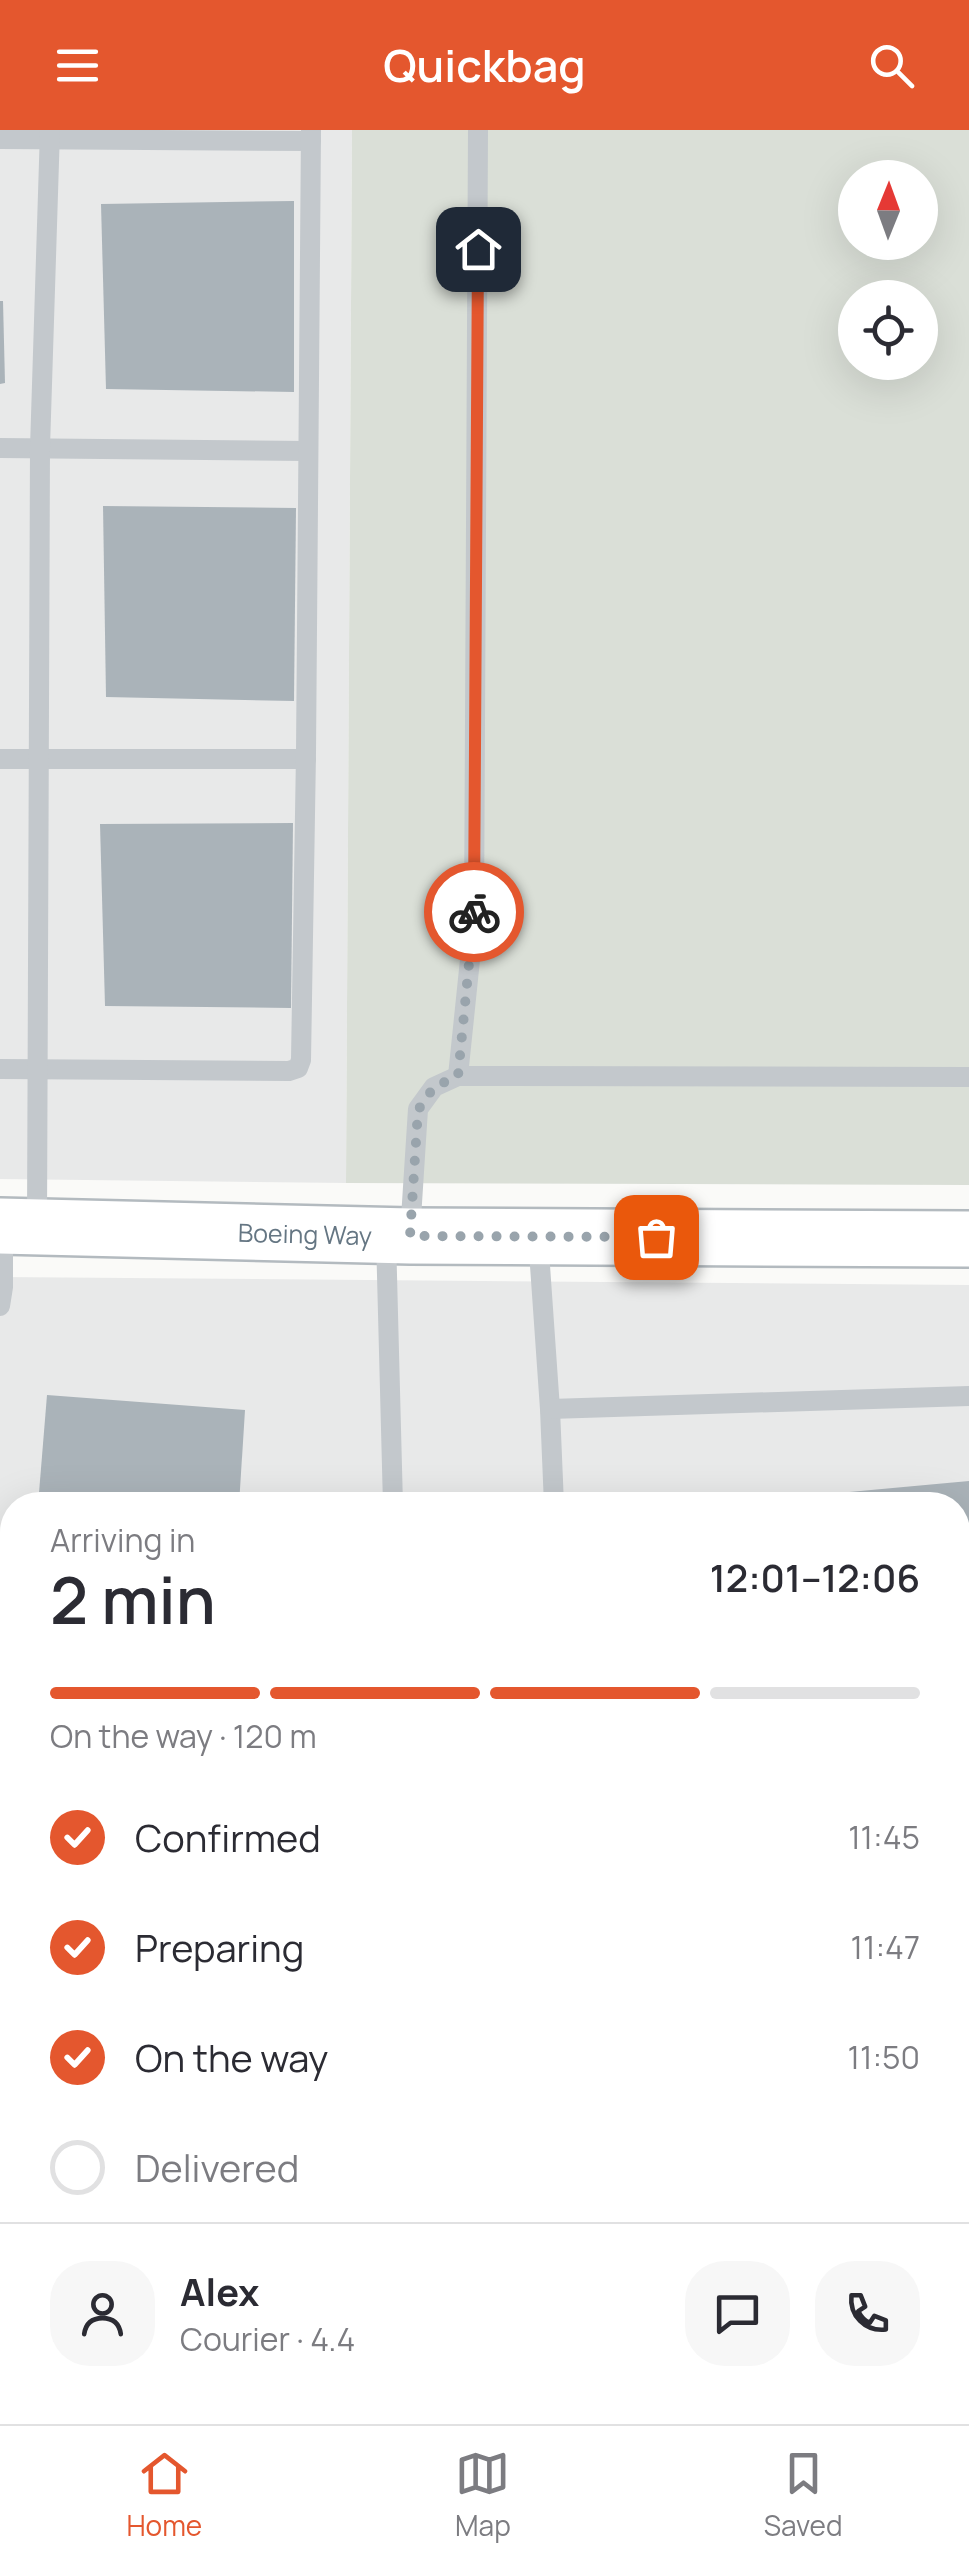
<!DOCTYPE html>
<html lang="en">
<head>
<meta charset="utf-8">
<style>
	body { margin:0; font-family:Manrope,sans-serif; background:#f7f7f7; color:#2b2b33; height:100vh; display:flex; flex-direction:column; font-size:38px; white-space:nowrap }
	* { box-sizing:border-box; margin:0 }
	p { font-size:32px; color:#7c7c81 }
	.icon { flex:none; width:55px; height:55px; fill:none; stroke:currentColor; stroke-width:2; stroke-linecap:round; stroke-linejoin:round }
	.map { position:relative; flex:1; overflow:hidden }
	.details { position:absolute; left:0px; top:1362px; width:970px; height:932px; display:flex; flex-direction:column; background:#fff; border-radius:40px 40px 0 0; box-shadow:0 10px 40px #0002 }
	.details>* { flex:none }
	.needle { width:65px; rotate:1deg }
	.controls { position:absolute; left:838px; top:30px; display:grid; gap:20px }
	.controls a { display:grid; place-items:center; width:100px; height:100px; border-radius:50%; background:#fff; box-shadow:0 10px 40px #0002; font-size:50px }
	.pin { position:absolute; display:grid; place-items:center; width:85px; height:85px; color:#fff; margin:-42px; border-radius:20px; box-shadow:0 5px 15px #0006 }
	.courier { position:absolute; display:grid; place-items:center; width:100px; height:100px; margin:-50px; border:8px solid #e4572e; border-radius:50%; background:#fff; color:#222; box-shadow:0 2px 12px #0007 }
	.headline em { font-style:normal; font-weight:600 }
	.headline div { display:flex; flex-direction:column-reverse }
	.headline { display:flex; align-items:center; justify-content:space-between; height:170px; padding:0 50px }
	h1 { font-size:65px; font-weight:600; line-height:75px }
	.bar { display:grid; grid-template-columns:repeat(4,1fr); gap:15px 10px; align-content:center; height:120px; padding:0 50px }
	.bar i { height:12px; border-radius:8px; background:#e1e1e2 }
	.bar .active { background:#e4572e }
	.bar p { grid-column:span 4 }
	.line { display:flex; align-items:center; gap:25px; padding:0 50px; border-top:2px solid #e1e1e2 }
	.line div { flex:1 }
	.round { display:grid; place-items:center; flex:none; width:105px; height:105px; border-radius:40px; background:#f7f7f7 }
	ol { padding:0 50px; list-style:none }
	li { display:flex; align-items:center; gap:30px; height:110px }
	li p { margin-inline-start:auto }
	li .icon { padding:10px; border-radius:50%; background:#e4572e; color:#fff; stroke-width:4 }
	li:last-child { color:#7c7c81 }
	li i { width:55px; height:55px; border:5px solid #e1e1e2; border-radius:50% }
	header { display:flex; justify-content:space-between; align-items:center; height:130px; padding:0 50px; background:#e4572e; color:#fff; font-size:45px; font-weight:600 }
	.tab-bar { display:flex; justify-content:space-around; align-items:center; height:140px; border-top:2px solid #e1e1e2; background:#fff; font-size:28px; color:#7c7c81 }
	.tab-bar a { display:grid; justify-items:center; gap:5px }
	.tab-bar .active { color:#e4572e }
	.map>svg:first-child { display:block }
	.built { fill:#e8e9e9; fill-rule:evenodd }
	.green { fill:#dadfd7; fill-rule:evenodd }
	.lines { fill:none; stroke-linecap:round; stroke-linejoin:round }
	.stream { stroke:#bbc7cb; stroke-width:11 }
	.building { fill:#aab3b9 }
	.secondary-casing { stroke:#b3babf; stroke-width:60 }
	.lane { stroke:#c3c8cc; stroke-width:20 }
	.secondary { stroke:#fff; stroke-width:55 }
	.done { stroke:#99a4ac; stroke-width:10; stroke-dasharray:0 18 }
	.route { stroke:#e4572e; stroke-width:12 }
	.labels { text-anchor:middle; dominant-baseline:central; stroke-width:10; stroke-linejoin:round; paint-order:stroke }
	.street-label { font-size:25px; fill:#657683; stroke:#fff }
</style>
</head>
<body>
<header><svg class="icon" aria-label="menu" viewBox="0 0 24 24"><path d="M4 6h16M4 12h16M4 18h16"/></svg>Quickbag<svg class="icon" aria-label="search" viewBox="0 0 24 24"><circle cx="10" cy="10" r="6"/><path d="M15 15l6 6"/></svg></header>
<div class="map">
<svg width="969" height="2294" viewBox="0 0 969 2294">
	<rect width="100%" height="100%" fill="#fafaf8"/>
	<g class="built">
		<polygon points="0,0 352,0 346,1053 0,1049"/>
		<path d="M0,1147L969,1155V2294H0ZM12,1375H958V2282H12Z"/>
	</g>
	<path class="green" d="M352,0H969V1055L346,1053ZM855,48H920V112H855ZM855,168H920V232H855Z"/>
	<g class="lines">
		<polyline class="stream" points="789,2294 817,2287"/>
	</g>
	<g class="building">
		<polygon points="294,71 294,262 106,259 101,74"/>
		<polygon points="0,171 3,171 5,253 0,254"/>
		<polygon points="103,376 296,378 294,571 106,567"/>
		<polygon points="293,693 291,878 105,876 100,694"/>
		<polygon points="47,1265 245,1280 239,1375 38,1375"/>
		<polygon points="969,1351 969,2274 958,2276 958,1375 741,1375 741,1372"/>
		<polygon points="12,1944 12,1981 0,1974 0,1967"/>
		<polygon points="34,2282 271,2282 268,2294 31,2294"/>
		<polygon points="803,2282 891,2282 891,2285 822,2294 805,2294"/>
	</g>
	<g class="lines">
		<defs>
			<g id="secondary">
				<path id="s1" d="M0,1096L410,1106L969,1109"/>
			</g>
		</defs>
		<use href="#secondary" class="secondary-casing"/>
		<g class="lane">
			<polyline points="0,9 311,11"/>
			<polyline points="0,318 308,321"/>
			<polyline points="0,629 306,629"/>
			<polyline points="0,939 289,941 298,938 301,930 306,623 311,0"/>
			<polyline points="458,946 474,791 478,0"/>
			<polyline points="37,1094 40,318 50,0"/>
			<polyline points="410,1104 418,979 434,957 458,946 969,947"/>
			<polyline points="386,1107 393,1375"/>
			<polyline points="538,1107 550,1279 554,1375"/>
			<polyline points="0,1176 3,1157 3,1098"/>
			<polyline points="550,1279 969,1266"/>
			<polyline points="751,2282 755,2294"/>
			<polyline points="3,2294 12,2260"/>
			<polyline points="452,2294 456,2285 470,2294"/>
		</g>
		<use href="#secondary" class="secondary"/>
	</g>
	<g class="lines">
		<polyline class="done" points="474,782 458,946 434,957 418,980 410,1106 656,1107"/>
		<polyline class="route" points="474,782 478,119"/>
	</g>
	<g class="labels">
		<g class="street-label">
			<text stroke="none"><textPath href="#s1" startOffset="305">Boeing Way</textPath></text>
		</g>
	</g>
</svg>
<div class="controls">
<a><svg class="needle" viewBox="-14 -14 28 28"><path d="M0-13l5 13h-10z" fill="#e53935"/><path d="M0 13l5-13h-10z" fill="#7c7c81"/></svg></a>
<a><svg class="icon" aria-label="locate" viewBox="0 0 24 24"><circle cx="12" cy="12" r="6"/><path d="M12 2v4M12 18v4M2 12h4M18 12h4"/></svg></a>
</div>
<div class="pin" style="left:656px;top:1107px;background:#ea580c"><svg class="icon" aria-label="bag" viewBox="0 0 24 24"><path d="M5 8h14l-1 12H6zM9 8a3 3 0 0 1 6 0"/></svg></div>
<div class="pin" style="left:478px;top:119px;background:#1f2937"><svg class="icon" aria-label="home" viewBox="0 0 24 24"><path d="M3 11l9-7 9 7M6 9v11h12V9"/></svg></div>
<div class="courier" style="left:474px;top:782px"><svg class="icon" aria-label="bike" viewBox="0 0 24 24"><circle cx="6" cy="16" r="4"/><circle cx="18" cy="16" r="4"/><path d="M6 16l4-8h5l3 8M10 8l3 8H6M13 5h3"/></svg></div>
<section class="details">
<div class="headline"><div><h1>2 min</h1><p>Arriving in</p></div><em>12:01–12:06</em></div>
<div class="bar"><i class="active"></i><i class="active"></i><i class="active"></i><i></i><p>On the way · 120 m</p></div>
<ol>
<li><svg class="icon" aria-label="check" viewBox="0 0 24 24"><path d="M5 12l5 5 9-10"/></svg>Confirmed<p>11:45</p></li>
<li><svg class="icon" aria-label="check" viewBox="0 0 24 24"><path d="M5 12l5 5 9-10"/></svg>Preparing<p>11:47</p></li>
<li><svg class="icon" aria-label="check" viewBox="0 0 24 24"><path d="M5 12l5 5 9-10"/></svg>On the way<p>11:50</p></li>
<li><i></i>Delivered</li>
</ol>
<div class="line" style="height:180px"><a class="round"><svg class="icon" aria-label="person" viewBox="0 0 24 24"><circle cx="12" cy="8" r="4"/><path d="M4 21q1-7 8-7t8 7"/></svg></a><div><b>Alex</b><p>Courier · 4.4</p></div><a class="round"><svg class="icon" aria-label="chat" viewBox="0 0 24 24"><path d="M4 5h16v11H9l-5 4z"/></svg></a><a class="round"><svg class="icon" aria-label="phone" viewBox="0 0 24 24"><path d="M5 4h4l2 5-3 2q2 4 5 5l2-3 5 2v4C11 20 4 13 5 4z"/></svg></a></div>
</section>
</div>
<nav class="tab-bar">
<a class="active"><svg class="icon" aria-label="home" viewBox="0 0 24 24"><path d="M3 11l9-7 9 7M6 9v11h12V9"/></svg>Home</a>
<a><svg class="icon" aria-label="map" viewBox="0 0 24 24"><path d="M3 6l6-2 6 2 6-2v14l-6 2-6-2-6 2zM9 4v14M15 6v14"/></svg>Map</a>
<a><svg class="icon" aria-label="saved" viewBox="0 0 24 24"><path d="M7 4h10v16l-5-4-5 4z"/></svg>Saved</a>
</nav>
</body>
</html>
